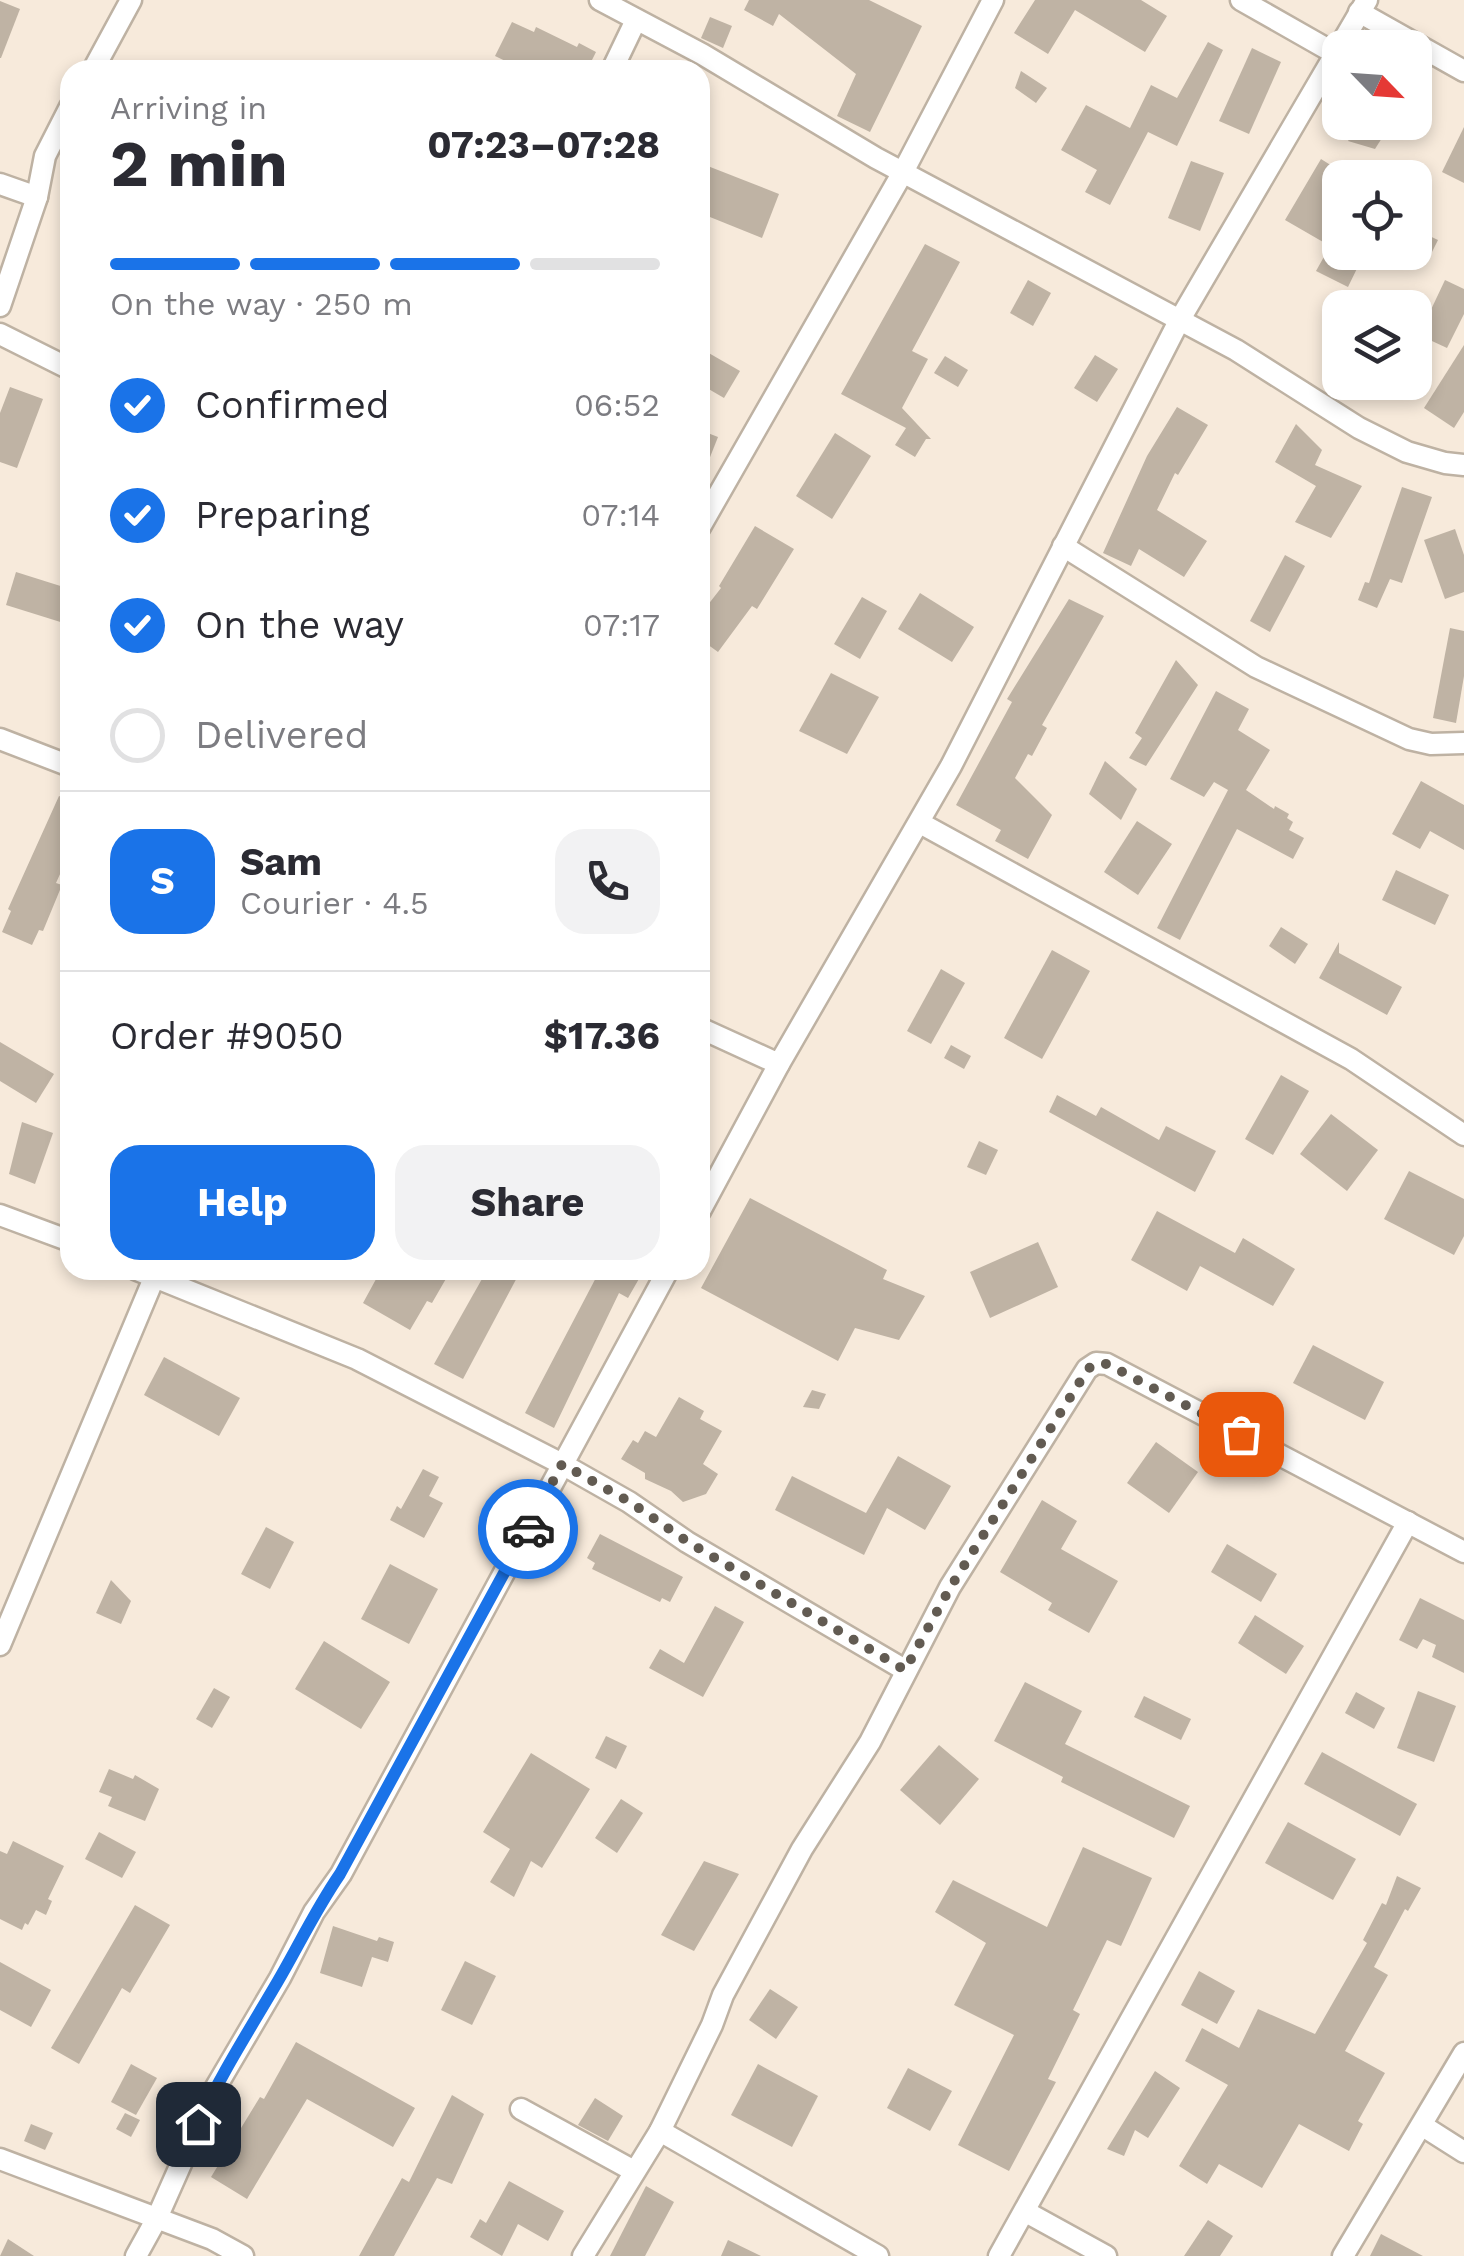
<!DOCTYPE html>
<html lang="en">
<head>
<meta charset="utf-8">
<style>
	body { margin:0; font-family:"Work Sans",sans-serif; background:#f2f2f3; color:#2b2b33; height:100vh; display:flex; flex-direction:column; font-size:38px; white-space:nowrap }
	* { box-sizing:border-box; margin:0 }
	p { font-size:32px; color:#7c7c81 }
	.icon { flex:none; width:55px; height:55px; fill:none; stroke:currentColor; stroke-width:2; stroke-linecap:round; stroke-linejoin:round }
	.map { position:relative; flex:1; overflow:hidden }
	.side { position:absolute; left:60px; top:60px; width:650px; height:1220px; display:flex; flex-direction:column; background:#fff; border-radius:30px; box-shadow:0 5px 15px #0003 }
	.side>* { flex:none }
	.needle { width:65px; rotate:115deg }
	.tools { position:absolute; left:1322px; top:30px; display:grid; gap:20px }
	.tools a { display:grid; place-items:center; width:110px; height:110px; border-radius:20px; background:#fff; box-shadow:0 5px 15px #0003; font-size:50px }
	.pin { position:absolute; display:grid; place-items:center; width:85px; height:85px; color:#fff; margin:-42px; border-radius:20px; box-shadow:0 5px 15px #0006 }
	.courier { position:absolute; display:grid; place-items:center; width:100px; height:100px; margin:-50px; border:8px solid #1a73e8; border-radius:50%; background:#fff; color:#222; box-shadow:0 2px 12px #0007 }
	.head em { font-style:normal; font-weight:700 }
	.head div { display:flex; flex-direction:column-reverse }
	.head { display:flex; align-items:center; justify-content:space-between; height:170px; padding:0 50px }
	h1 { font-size:65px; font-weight:700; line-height:75px }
	.bar { display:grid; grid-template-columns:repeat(4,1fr); gap:15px 10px; align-content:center; height:120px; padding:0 50px }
	.bar i { height:12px; border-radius:8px; background:#e1e1e2 }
	.bar .active { background:#1a73e8 }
	.bar p { grid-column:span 4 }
	.line { display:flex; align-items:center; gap:25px; padding:0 50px; border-top:2px solid #e1e1e2 }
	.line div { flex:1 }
	.round { display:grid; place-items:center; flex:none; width:105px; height:105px; border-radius:30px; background:#f2f2f3 }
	ol { padding:0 50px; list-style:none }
	li { display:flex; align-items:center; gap:30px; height:110px }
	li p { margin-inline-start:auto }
	li .icon { padding:10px; border-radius:50%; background:#1a73e8; color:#fff; stroke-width:4 }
	li:last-child { color:#7c7c81 }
	li i { width:55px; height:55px; border:5px solid #e1e1e2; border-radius:50% }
	.cta { display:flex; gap:20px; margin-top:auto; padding:20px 50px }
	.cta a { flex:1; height:115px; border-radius:30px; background:#1a73e8; color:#fff; font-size:40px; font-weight:700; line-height:115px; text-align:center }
	.cta a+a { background:#f2f2f3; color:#2b2b33 }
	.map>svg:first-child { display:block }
	.building { fill:#bfb3a4 }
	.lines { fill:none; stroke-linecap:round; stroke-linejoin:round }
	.minor-casing { stroke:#beb2a3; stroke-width:25 }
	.minor { stroke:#fff; stroke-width:20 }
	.done { stroke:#625b52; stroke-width:10; stroke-dasharray:0 18 }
	.route { stroke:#1a73e8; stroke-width:12 }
</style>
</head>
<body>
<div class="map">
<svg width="1464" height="2256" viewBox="0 0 1464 2256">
	<rect width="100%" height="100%" fill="#f7eadb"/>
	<g class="building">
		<polygon points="749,0 869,0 922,26 870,132 837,116 856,74 779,14 773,26 744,10"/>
		<polygon points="1035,0 1141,0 1167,16 1145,52 1075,10 1048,54 1014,33"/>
		<polygon points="0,1 20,9 1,58 0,58"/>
		<polygon points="710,17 732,26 723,48 701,38"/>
		<polygon points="512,22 534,32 536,27 577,47 579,43 596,52 587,70 524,70 495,56"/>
		<polygon points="1208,42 1223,50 1177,146 1148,132 1110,205 1085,192 1097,170 1061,150 1086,105 1130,128 1151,85 1177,98"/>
		<polygon points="1252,48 1281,62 1249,134 1219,121"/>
		<polygon points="1021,71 1047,88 1036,103 1015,88"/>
		<polygon points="1360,122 1392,122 1375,149 1348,141"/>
		<polygon points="1464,127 1464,183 1442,172"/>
		<polygon points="1321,159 1340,171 1340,252 1365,252 1348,287 1316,271 1330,246 1285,220"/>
		<polygon points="1191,161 1224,173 1200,231 1168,218"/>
		<polygon points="700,163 779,194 762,238 700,213"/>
		<polygon points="1421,232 1438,240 1428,260 1413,252"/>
		<polygon points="925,244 960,262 912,351 928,359 902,408 931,439 926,439 915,457 895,445 906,428 841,394"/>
		<polygon points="1028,280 1051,293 1033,326 1010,313"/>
		<polygon points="1445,280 1464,289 1464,314 1447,348 1419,335"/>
		<polygon points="1464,345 1464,412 1454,428 1424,408"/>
		<polygon points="700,348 740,371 724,398 700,384"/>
		<polygon points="1095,355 1118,369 1097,402 1074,388"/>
		<polygon points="945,356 968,370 958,387 934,373"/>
		<polygon points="10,387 43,399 17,468 0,462 0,413"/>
		<polygon points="1177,407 1208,425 1178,475 1175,473 1157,510 1207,541 1184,577 1139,549 1131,566 1103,553 1147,456"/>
		<polygon points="1296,424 1322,450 1315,465 1362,486 1331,538 1295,522 1316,486 1275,462"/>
		<polygon points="700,430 718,437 701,480 700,480"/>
		<polygon points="835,433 871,456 832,519 796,496"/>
		<polygon points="1402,487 1432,497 1402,583 1390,579 1377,608 1358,600 1365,582 1369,583"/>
		<polygon points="755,526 794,549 757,609 752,606 718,652 700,639 700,615 721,588 719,586"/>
		<polygon points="1455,529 1464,555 1464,592 1445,599 1424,540"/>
		<polygon points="1285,555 1305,566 1270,632 1250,621"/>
		<polygon points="16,572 70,589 70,625 6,605"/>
		<polygon points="920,593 974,627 952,662 898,629"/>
		<polygon points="862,597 887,611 860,659 834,644"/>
		<polygon points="1069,599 1104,616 1042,725 1047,728 1032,756 1028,754 1015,778 1052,815 1028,859 995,841 1001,830 956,805 1012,702 1007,699"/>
		<polygon points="1450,628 1464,631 1464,676 1456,723 1433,718"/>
		<polygon points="1176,660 1198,685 1146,766 1129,758 1142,738 1135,733"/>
		<polygon points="831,673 879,697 847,754 799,731"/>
		<polygon points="1216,691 1249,709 1238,730 1270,750 1246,790 1274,809 1275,806 1289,814 1287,818 1293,822 1289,830 1304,838 1293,859 1237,829 1180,940 1157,928 1228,790 1214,782 1204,797 1170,779"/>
		<polygon points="1105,761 1137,789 1121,820 1089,794"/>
		<polygon points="1421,781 1464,805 1464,850 1430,831 1420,849 1392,834"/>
		<polygon points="59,796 70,800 70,852 56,883 62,885 43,931 39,930 32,945 2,932 11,911 8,909"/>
		<polygon points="1137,821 1172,844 1138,895 1104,872"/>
		<polygon points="1396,870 1449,895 1435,925 1382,900"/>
		<polygon points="1281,927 1308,944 1295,964 1269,946"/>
		<polygon points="1339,942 1339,953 1402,987 1387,1015 1319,978"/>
		<polygon points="1052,950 1090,971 1042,1059 1004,1038"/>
		<polygon points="941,969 965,983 931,1044 907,1031"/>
		<polygon points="0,1042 54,1074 36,1103 0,1081"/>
		<polygon points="951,1045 971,1056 964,1069 944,1058"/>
		<polygon points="1281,1075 1309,1091 1273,1155 1245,1139"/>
		<polygon points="1057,1095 1096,1116 1101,1107 1159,1140 1166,1126 1216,1151 1195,1192 1049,1112"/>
		<polygon points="1331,1114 1378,1150 1347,1191 1300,1154"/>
		<polygon points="22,1122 53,1133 35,1184 9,1174"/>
		<polygon points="979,1141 998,1150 986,1175 967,1167"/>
		<polygon points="1409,1171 1464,1199 1464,1236 1454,1255 1384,1219"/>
		<polygon points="750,1198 887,1270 883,1279 925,1296 899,1340 855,1328 838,1361 701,1288"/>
		<polygon points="1157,1211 1235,1253 1243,1238 1295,1269 1273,1306 1200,1266 1187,1291 1131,1260"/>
		<polygon points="1038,1242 1058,1287 990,1318 970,1272"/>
		<polygon points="381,1270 407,1278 411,1270 451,1270 432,1303 427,1301 410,1330 363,1303"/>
		<polygon points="487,1270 521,1270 463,1379 434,1364"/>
		<polygon points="600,1270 644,1270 628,1298 619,1293 554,1428 525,1413"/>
		<polygon points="1313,1345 1384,1382 1365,1420 1293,1383"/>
		<polygon points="164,1357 240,1398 219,1436 144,1395"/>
		<polygon points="812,1390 826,1394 819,1409 803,1407"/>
		<polygon points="679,1397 704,1411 700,1419 722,1431 703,1464 718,1474 706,1494 683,1502 671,1491 645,1479 645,1473 621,1459 633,1440 638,1443 645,1431 656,1437"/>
		<polygon points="1156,1442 1198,1472 1169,1513 1127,1483"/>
		<polygon points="898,1456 951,1486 925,1530 887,1508 864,1555 775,1510 792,1476 866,1513"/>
		<polygon points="423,1469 439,1477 429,1496 443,1503 424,1538 390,1520 397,1506 401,1509"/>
		<polygon points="1042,1500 1077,1521 1061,1549 1118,1581 1089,1633 1048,1610 1052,1603 1000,1572"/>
		<polygon points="266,1527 294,1542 270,1589 241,1574"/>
		<polygon points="600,1534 683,1577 670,1602 662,1598 660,1602 592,1569 595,1563 587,1558"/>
		<polygon points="1227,1544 1277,1574 1261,1602 1211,1572"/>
		<polygon points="390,1564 438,1589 409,1644 361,1619"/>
		<polygon points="111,1580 131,1601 121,1624 96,1613"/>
		<polygon points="1420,1598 1464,1620 1464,1673 1432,1657 1436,1645 1423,1639 1417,1649 1399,1640"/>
		<polygon points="715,1606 744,1622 703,1697 649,1668 660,1649 684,1663"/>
		<polygon points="1255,1615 1304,1646 1286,1674 1238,1643"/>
		<polygon points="324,1641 390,1682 361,1729 295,1689"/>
		<polygon points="1025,1682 1082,1711 1065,1744 1190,1806 1174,1838 1061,1782 1063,1777 994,1741"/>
		<polygon points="214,1688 230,1697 212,1728 196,1719"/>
		<polygon points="1418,1691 1456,1706 1434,1762 1397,1748"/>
		<polygon points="1356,1692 1385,1708 1374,1729 1345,1713"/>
		<polygon points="1144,1696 1191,1719 1181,1740 1134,1717"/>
		<polygon points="606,1736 627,1746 616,1769 595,1758"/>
		<polygon points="939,1745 979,1779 940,1825 900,1790"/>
		<polygon points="1322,1752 1417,1804 1400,1836 1304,1784"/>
		<polygon points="531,1753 590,1789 542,1868 531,1861 514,1897 490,1882 510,1849 483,1832"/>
		<polygon points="109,1769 133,1779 135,1775 159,1789 145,1821 108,1806 112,1797 99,1792"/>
		<polygon points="621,1799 643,1813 617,1853 595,1838"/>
		<polygon points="1288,1822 1356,1859 1333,1900 1265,1863"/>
		<polygon points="99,1832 136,1852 122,1878 85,1859"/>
		<polygon points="13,1841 64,1866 48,1899 52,1901 46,1915 36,1910 28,1925 25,1923 22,1930 0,1919 0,1851 7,1854"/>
		<polygon points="1083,1847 1152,1878 1121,1946 1107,1940 1073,2010 1080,2014 1048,2079 1056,2082 1009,2171 958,2145 1014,2035 954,2005 986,1943 935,1912 953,1880 1047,1927"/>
		<polygon points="704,1861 739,1874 694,1951 661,1935"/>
		<polygon points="1397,1876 1421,1888 1408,1911 1405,1909 1374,1967 1388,1975 1345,2051 1385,2073 1358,2121 1363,2124 1349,2151 1299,2124 1262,2188 1219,2164 1207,2184 1179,2166 1228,2085 1185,2061 1202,2028 1239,2048 1258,2009 1315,2034 1367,1943 1363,1940 1382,1903 1386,1905"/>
		<polygon points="135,1905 170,1925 130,1993 122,1988 79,2064 51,2048"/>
		<polygon points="333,1926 377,1941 379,1937 394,1942 388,1962 372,1957 362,1987 320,1973"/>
		<polygon points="465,1961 496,1976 472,2025 441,2010"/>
		<polygon points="0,1962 51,1990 31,2027 0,2010"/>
		<polygon points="1199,1971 1235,1991 1217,2024 1181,2005"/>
		<polygon points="770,1989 798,2007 776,2039 749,2020"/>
		<polygon points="296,2042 415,2108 393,2147 307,2099 247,2199 211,2177 260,2097 264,2099"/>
		<polygon points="131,2064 157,2078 136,2115 111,2102"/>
		<polygon points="758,2064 818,2096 792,2147 731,2115"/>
		<polygon points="908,2068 952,2091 930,2131 887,2108"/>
		<polygon points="1155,2071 1180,2088 1148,2138 1135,2130 1124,2156 1107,2149"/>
		<polygon points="452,2095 484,2114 452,2184 437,2178 394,2256 359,2256 402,2178 409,2182"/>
		<polygon points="595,2098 623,2116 608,2141 578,2125"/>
		<polygon points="125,2113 140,2120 131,2137 116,2129"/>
		<polygon points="31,2124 53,2133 45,2150 24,2141"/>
		<polygon points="509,2181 564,2211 548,2241 518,2224 502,2256 470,2237 480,2219 486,2223"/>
		<polygon points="646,2186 674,2202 645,2256 610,2256"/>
		<polygon points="1208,2220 1233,2236 1220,2256 1184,2256"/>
		<polygon points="1381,2234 1423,2256 1370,2256"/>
		<polygon points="8,2239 34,2256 0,2256"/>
		<polygon points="728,2240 761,2256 721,2256"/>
	</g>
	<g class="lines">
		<defs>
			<g id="minor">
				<polyline points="600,0 702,54 876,158 1236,350 1359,428 1407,452 1445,463 1464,465"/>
				<polyline points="1241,0 1336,54"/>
				<polyline points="1359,12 1464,71"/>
				<polyline points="93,70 131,0"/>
				<polyline points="612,70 636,20"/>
				<polyline points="0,184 37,197"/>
				<polyline points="0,306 37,197 45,156 70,107"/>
				<polyline points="0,334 70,369"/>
				<polyline points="700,527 903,172 993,0"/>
				<polyline points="1063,546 1256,667 1409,739 1431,744 1464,743"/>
				<polyline points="0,739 70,766"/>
				<polyline points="920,823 1351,1059 1464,1135"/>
				<polyline points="700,1028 779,1064 951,766 1179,321 1367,0"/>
				<polyline points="700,1211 779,1064"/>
				<polyline points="0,1215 70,1241"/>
				<polyline points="137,1270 357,1359 562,1464 629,1502 687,1542 905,1670"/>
				<polyline points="0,1645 154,1278"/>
				<polyline points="521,2109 634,2171"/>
				<polyline points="1423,2126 1464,2152"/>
				<polyline points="660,2131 878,2256"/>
				<polyline points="0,2159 212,2239 243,2256"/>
				<polyline points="1026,2212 1106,2256"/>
				<polyline points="136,2256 157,2218 213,2092 280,1978 314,1912 341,1874 668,1270"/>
				<polyline points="583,2256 660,2131 712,2025 723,1995 802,1849 870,1742 950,1587 1087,1369 1096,1363 1107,1364 1464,1552"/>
				<polyline points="999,2256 1408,1522"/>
				<polyline points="1343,2256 1464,2053"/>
			</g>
		</defs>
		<use href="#minor" class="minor-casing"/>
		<use href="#minor" class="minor"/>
	</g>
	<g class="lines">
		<polyline class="done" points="528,1529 562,1464 630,1502 688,1542 905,1670 950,1588 1088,1369 1096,1363 1107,1364 1241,1434"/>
		<path class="route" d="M198,2124C221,2074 250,2029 278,1981C299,1945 316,1909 340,1874L528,1529"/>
	</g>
</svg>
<div class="tools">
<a><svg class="needle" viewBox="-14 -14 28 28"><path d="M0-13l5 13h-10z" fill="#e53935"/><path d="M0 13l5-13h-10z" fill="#7c7c81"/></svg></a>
<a><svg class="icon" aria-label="locate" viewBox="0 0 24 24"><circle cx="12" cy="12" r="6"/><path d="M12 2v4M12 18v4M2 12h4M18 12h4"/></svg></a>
<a><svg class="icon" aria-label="layers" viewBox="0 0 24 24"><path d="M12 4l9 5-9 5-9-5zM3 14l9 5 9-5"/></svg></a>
</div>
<div class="pin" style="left:1241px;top:1434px;background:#ea580c"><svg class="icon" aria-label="bag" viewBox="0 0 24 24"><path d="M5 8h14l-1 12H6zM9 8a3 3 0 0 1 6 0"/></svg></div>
<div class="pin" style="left:198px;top:2124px;background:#1f2937"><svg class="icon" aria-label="home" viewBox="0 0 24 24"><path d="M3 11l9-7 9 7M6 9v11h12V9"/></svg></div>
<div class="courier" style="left:528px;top:1529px"><svg class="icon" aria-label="car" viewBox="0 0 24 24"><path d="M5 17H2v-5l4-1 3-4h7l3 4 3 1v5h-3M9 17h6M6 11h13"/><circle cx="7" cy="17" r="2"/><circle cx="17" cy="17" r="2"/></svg></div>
<section class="side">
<div class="head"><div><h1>2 min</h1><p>Arriving in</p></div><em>07:23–07:28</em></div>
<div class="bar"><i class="active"></i><i class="active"></i><i class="active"></i><i></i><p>On the way · 250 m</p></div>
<ol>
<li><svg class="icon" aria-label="check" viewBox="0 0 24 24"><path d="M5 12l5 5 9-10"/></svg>Confirmed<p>06:52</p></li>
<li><svg class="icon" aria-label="check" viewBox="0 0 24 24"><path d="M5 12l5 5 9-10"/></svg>Preparing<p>07:14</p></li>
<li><svg class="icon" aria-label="check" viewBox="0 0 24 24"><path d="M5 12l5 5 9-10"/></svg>On the way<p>07:17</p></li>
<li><i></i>Delivered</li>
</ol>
<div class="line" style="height:180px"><b class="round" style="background:#1a73e8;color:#fff">S</b><div><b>Sam</b><p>Courier · 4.5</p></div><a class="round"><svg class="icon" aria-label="phone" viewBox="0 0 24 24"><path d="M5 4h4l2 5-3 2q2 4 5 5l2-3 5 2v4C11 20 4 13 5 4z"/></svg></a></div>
<div class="line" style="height:130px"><div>Order #9050</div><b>$17.36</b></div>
<div class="cta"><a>Help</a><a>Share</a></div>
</section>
</div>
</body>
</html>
